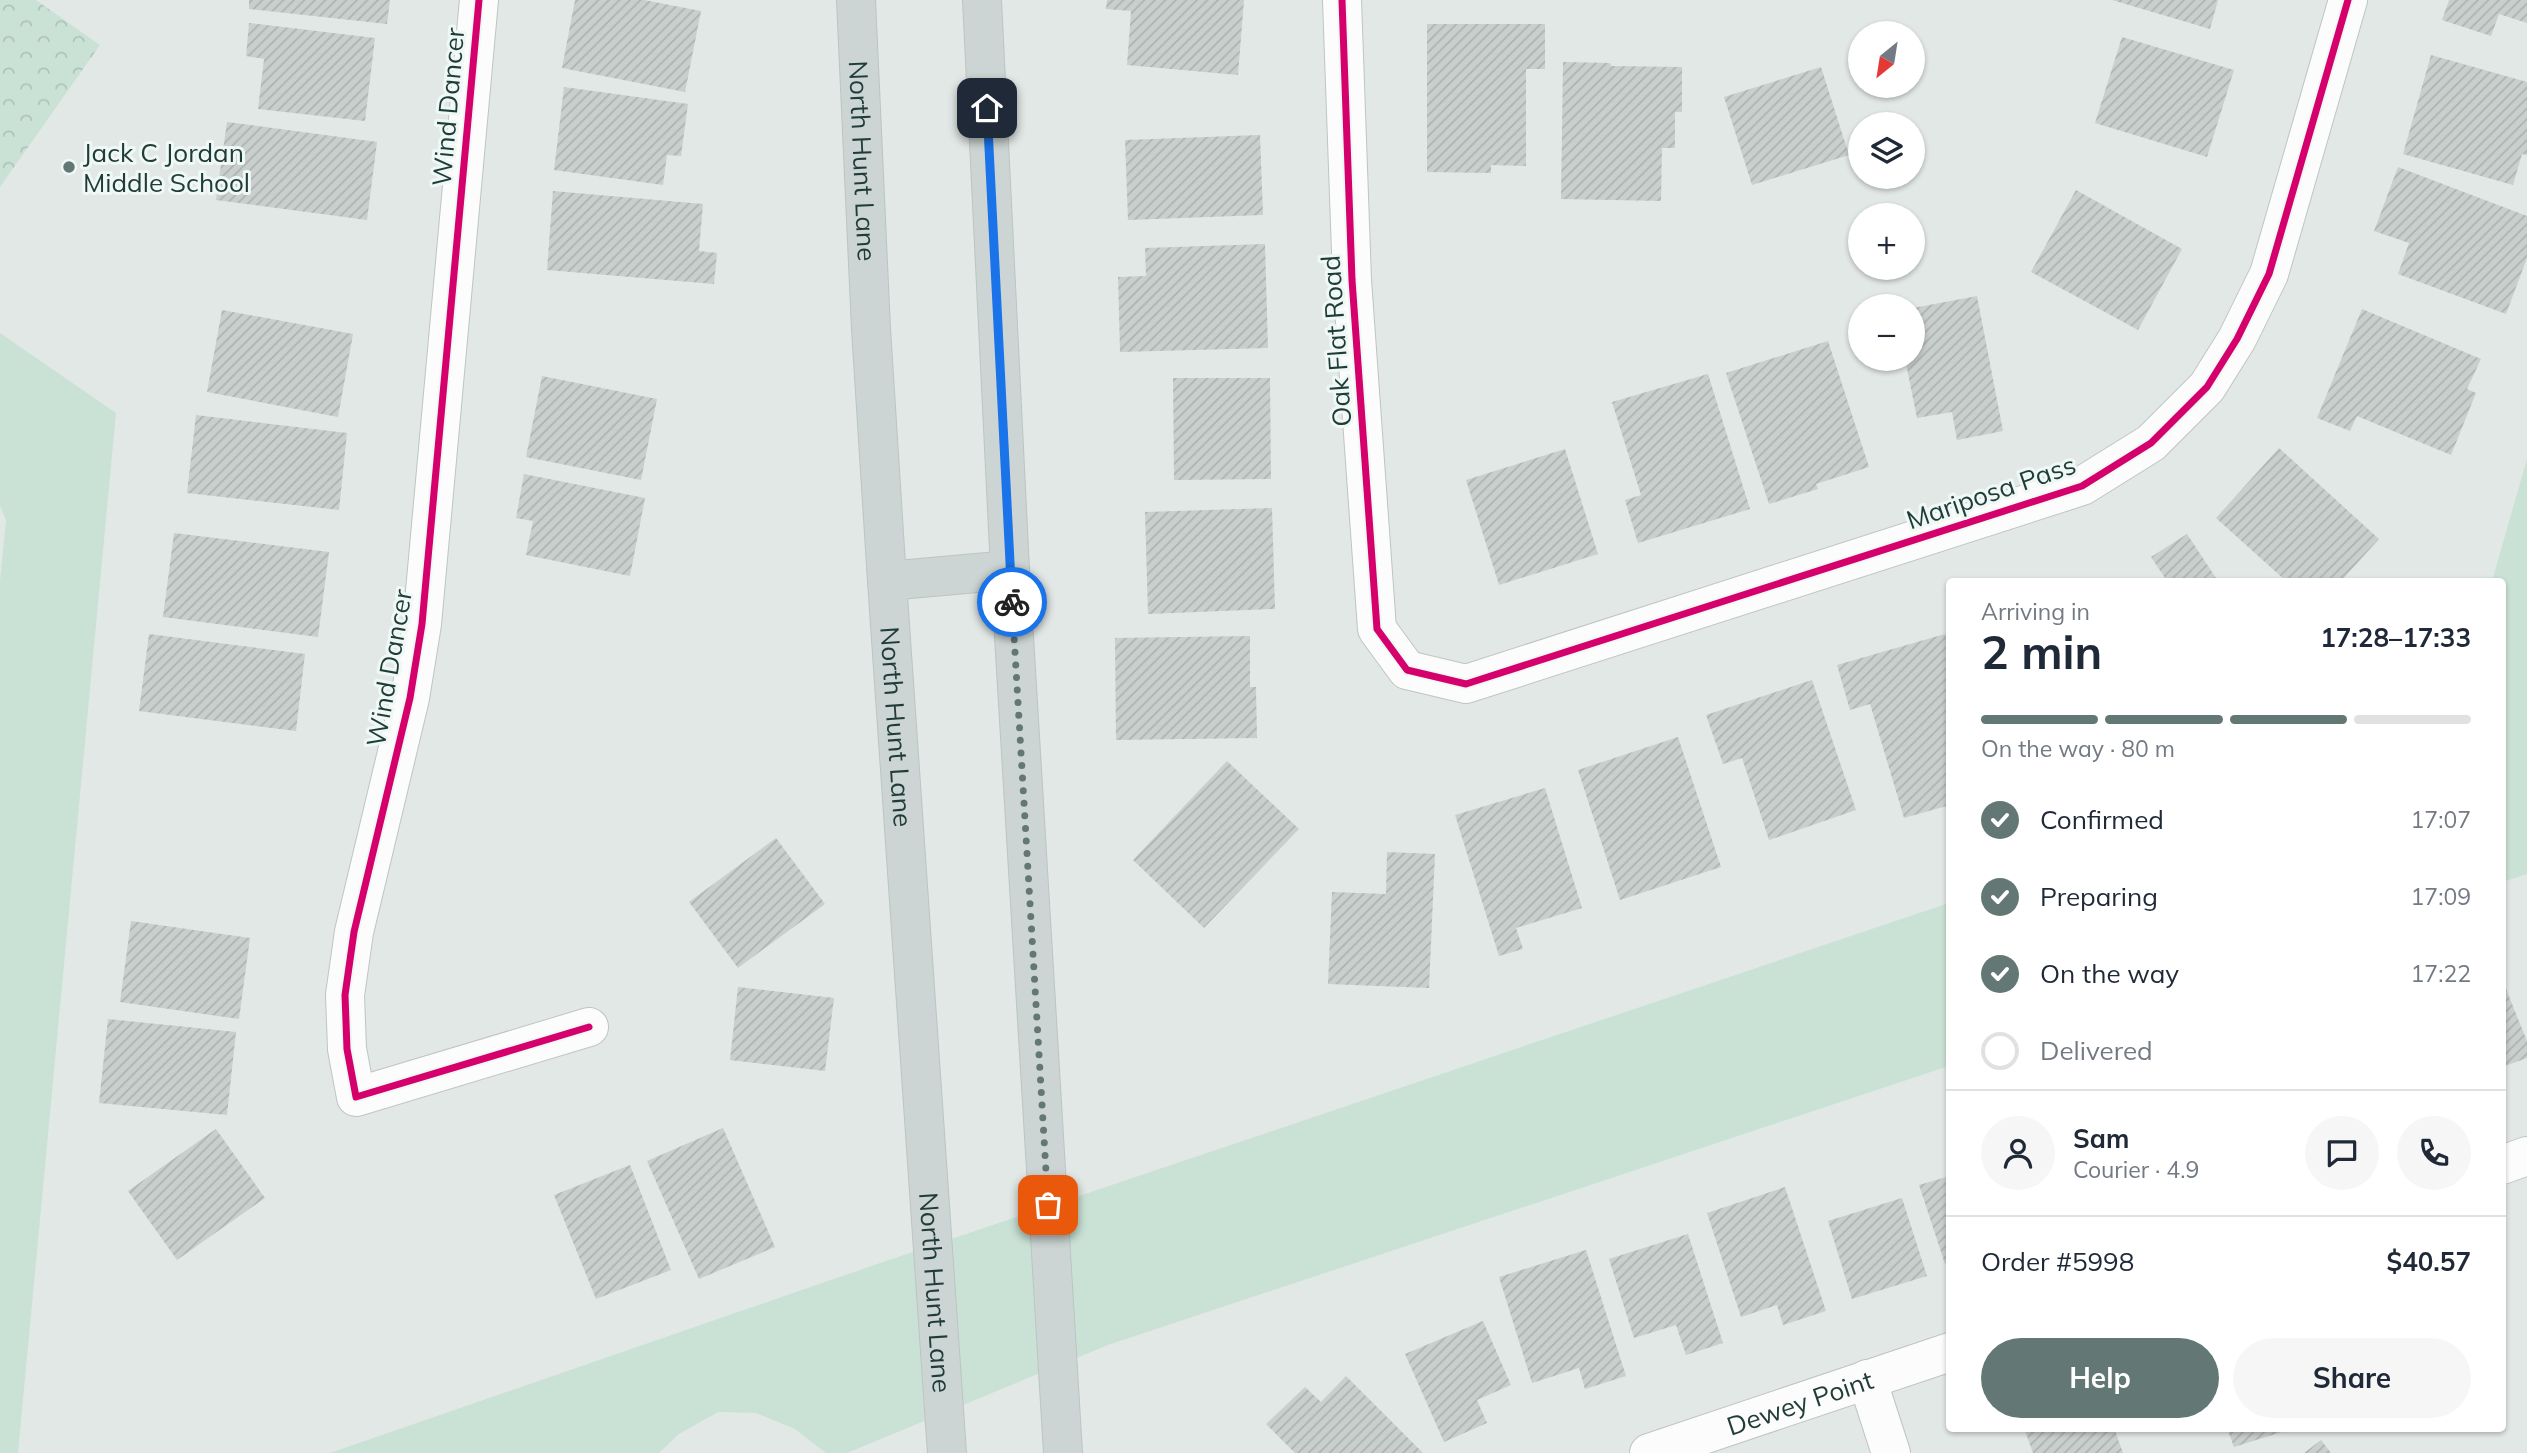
<!DOCTYPE html>
<html lang="en">
<head>
<meta charset="utf-8">
<style>
	body { margin:0; font-family:Mulish,sans-serif; background:#f6f6f7; color:#1f2937; height:100vh; display:flex; flex-direction:column; font-size:26px; white-space:nowrap }
	* { box-sizing:border-box; margin:0 }
	p { font-size:23px; color:#747a83 }
	.icon { flex:none; width:38px; height:38px; fill:none; stroke:currentColor; stroke-width:2; stroke-linecap:round; stroke-linejoin:round }
	.map { position:relative; flex:1; overflow:hidden }
	.details { position:absolute; left:1946px; top:578px; width:560px; height:854px; display:flex; flex-direction:column; background:#fff; border-radius:7px; box-shadow:0 2px 5px #0004 }
	.details>* { flex:none }
	.needle { width:46px; rotate:210deg }
	.fabs { position:absolute; left:1848px; top:21px; display:grid; gap:14px }
	.fabs a { display:grid; place-items:center; width:77px; height:77px; border-radius:50%; background:#fff; box-shadow:0 2px 5px #0004; font-size:35px }
	.pin { position:absolute; display:grid; place-items:center; width:60px; height:60px; color:#fff; margin:-30px; border-radius:14px; box-shadow:0 4px 10px #0006 }
	.courier { position:absolute; display:grid; place-items:center; width:70px; height:70px; margin:-35px; border:5px solid #1a73e8; border-radius:50%; background:#fff; color:#222; box-shadow:0 2px 9px #0007 }
	.headline em { font-style:normal; font-weight:700 }
	.headline div { display:flex; flex-direction:column-reverse }
	.headline { display:flex; align-items:center; justify-content:space-between; height:119px; padding:0 35px }
	h1 { font-size:46px; font-weight:700; line-height:52px }
	.bar { display:grid; grid-template-columns:repeat(4,1fr); gap:10px 7px; align-content:center; height:84px; padding:0 35px }
	.bar i { height:9px; border-radius:5px; background:#e0e1e3 }
	.bar .current { background:#637875 }
	.bar p { grid-column:span 4 }
	.line { display:flex; align-items:center; gap:18px; padding:0 35px; border-top:2px solid #e0e1e3 }
	.line div { flex:1 }
	.round { display:grid; place-items:center; flex:none; width:74px; height:74px; border-radius:37px; background:#f6f6f7 }
	ol { padding:0 35px; list-style:none }
	li { display:flex; align-items:center; gap:21px; height:77px }
	li p { margin-inline-start:auto }
	li .icon { padding:7px; border-radius:50%; background:#637875; color:#fff; stroke-width:4 }
	li:last-child { color:#747a83 }
	li i { width:38px; height:38px; border:4px solid #e0e1e3; border-radius:50% }
	.button { display:flex; gap:14px; margin-top:auto; padding:14px 35px }
	.button a { flex:1; height:80px; border-radius:42px; background:#637875; color:#fff; font-size:28px; font-weight:700; line-height:80px; text-align:center }
	.button a+a { background:#f6f6f7; color:#1f2937 }
	.map>svg:first-child { display:block }
	.grass { fill:#cae2d5 }
	.park { fill:url(#park-crowns) }
	.building { fill:url(#building-hatch) }
	.lines { fill:none; stroke-linecap:round; stroke-linejoin:round }
	.minor-casing { stroke:#bfc5c3; stroke-width:40 }
	.major-casing { stroke:#bbc5c3; stroke-width:40 }
	.minor { stroke:#fbfcfb; stroke-width:38 }
	.major { stroke:#ccd5d3; stroke-width:38 }
	.cycleway-casing { stroke:#eff8f5; stroke-width:11 }
	.cycleway { stroke:#d6006c; stroke-width:7 }
	.done { stroke:#637875; stroke-width:7; stroke-dasharray:0 12.6 }
	.route { stroke:#1a73e8; stroke-width:9 }
	.poi-dot { fill:#637875; stroke:#eff8f5; stroke-width:2.5 }
	.labels { text-anchor:middle; dominant-baseline:central; stroke-width:6; stroke-linejoin:round; paint-order:stroke }
	.street-label { font-size:26px; fill:#1f3c38; stroke:#eff8f5 }
	.poi-label { font-size:26px; fill:#1f3c38; stroke:#eff8f5; text-anchor:start }
</style>
</head>
<body>
<div class="map">
<svg width="2527" height="1453" viewBox="0 0 2527 1453">
	<defs>
		<pattern id="park-crowns" width="20" height="18" patternUnits="userSpaceOnUse" patternTransform="scale(1.75)"><rect width="20" height="18" fill="#cae2d5"/><path d="M2 6a3 3 0 1 1 6 0M12 15a3 3 0 1 1 6 0" fill="none" stroke="#adc3b8"/></pattern>
		<pattern id="building-hatch" width="6" height="6" patternUnits="userSpaceOnUse" patternTransform="scale(1.75)"><rect width="6" height="6" fill="#c9cfcd"/><path d="M-1 1l2-2M0 6l6-6M5 7l2-2" fill="none" stroke="#acb3b1"/></pattern>
	</defs>
	<rect width="100%" height="100%" fill="#e2e8e6"/>
	<g class="grass">
		<polygon points="0,333 116,413 18,1453 0,1453 0,581 6,520 0,506"/>
		<polygon points="2527,459 2527,874 2503,882 2502,581 2492,581"/>
		<polygon points="1949,903 1949,1066 1108,1345 847,1453 826,1453 795,1429 756,1413 718,1412 679,1434 659,1453 330,1453 880,1263"/>
	</g>
	<polygon class="park" points="0,0 36,0 100,45 0,187"/>
	<g class="building">
		<polygon points="249,0 390,0 387,24 249,9"/>
		<polygon points="575,0 644,0 701,11 685,92 562,68"/>
		<polygon points="1107,0 1244,0 1238,75 1127,65 1131,11 1106,9"/>
		<polygon points="2112,0 2218,0 2210,29"/>
		<polygon points="2449,0 2527,0 2527,23 2499,14 2491,36 2442,20"/>
		<polygon points="249,23 375,38 365,121 258,109 264,59 246,56"/>
		<polygon points="1427,24 1545,24 1545,69 1526,69 1526,166 1491,165 1491,173 1427,172"/>
		<polygon points="2122,37 2234,70 2207,157 2095,123"/>
		<polygon points="2431,55 2527,82 2527,155 2522,154 2513,185 2403,154"/>
		<polygon points="1563,62 1610,63 1611,66 1682,67 1682,112 1675,112 1675,148 1662,148 1661,201 1561,199"/>
		<polygon points="1821,67 1849,155 1752,185 1724,97"/>
		<polygon points="564,87 688,104 681,156 667,155 663,185 554,170"/>
		<polygon points="227,122 377,142 367,220 216,200"/>
		<polygon points="1260,135 1263,215 1128,220 1125,140"/>
		<polygon points="2398,167 2527,216 2527,258 2506,314 2398,274 2409,243 2374,231"/>
		<polygon points="2076,190 2182,249 2138,330 2031,272"/>
		<polygon points="553,191 703,204 699,251 717,253 714,284 547,270"/>
		<polygon points="1265,244 1268,348 1120,352 1118,277 1146,276 1145,248"/>
		<polygon points="1977,296 2003,431 1957,440 1952,412 1917,418 1905,359 1913,359 1913,308"/>
		<polygon points="2362,309 2481,359 2467,389 2476,393 2451,455 2357,416 2350,431 2317,418"/>
		<polygon points="222,310 353,334 338,417 207,392"/>
		<polygon points="1828,341 1869,467 1816,484 1818,489 1769,504 1726,373"/>
		<polygon points="1708,374 1750,509 1638,543 1625,500 1641,495 1612,402"/>
		<polygon points="542,376 657,399 641,480 526,457"/>
		<polygon points="1173,378 1270,378 1271,479 1174,480"/>
		<polygon points="196,415 347,433 339,510 187,493"/>
		<polygon points="2279,448 2379,539 2341,581 2286,581 2216,518"/>
		<polygon points="1565,449 1598,554 1499,585 1466,480"/>
		<polygon points="524,474 645,498 630,576 526,555 533,521 516,518"/>
		<polygon points="1272,508 1275,609 1148,614 1145,512"/>
		<polygon points="174,533 329,552 318,637 163,617"/>
		<polygon points="2187,534 2218,581 2167,581 2151,557"/>
		<polygon points="149,634 305,654 296,731 139,711"/>
		<polygon points="1945,634 1950,648 1950,805 1904,818 1870,704 1850,710 1837,665"/>
		<polygon points="1250,636 1250,687 1256,687 1257,738 1116,740 1115,638"/>
		<polygon points="1812,680 1856,810 1769,840 1742,758 1723,764 1706,715"/>
		<polygon points="1678,737 1721,867 1620,900 1578,770"/>
		<polygon points="1227,761 1299,829 1204,928 1133,860"/>
		<polygon points="1545,788 1582,908 1516,928 1523,949 1499,956 1455,815"/>
		<polygon points="776,838 825,904 738,968 689,902"/>
		<polygon points="1387,852 1435,854 1429,988 1328,984 1332,892 1386,894"/>
		<polygon points="131,921 250,938 239,1019 120,1002"/>
		<polygon points="2502,979 2527,1041 2527,1058 2502,1067"/>
		<polygon points="738,987 834,998 825,1071 730,1060"/>
		<polygon points="108,1019 236,1032 227,1115 99,1103"/>
		<polygon points="723,1128 775,1247 699,1279 647,1161"/>
		<polygon points="216,1129 265,1198 177,1260 128,1191"/>
		<polygon points="630,1165 671,1270 596,1299 554,1195"/>
		<polygon points="1950,1176 1950,1262 1945,1264 1919,1185"/>
		<polygon points="1785,1187 1826,1311 1783,1325 1777,1305 1741,1317 1707,1213"/>
		<polygon points="1902,1198 1927,1276 1852,1299 1828,1221"/>
		<polygon points="1688,1234 1723,1343 1686,1355 1676,1325 1634,1338 1609,1259"/>
		<polygon points="1586,1250 1626,1376 1585,1389 1579,1368 1532,1383 1499,1277"/>
		<polygon points="1483,1321 1511,1385 1477,1400 1487,1423 1444,1442 1405,1354"/>
		<polygon points="1346,1376 1423,1453 1295,1453 1266,1424 1305,1387 1321,1402"/>
		<polygon points="2024,1428 2114,1428 2123,1453 2033,1453"/>
		<polygon points="2227,1428 2291,1428 2291,1429 2234,1447"/>
		<polygon points="2321,1440 2331,1453 2304,1453"/>
	</g>
	<g class="lines">
		<defs>
			<g id="minor">
				<polyline points="479,0 422,624 410,698 354,932 345,995 347,1049 356,1097 589,1027"/>
				<polyline points="1342,0 1352,280 1377,629 1407,670 1466,684 2082,486 2151,443 2207,387 2237,339 2269,274 2348,0"/>
				<polyline points="2502,1165 2527,1156"/>
				<polyline points="1867,1379 1891,1453"/>
				<path id="s1" d="M1649,1453L1950,1352"/>
			</g>
			<g id="major">
				<path id="s2" d="M856,0L871,329L887,581L947,1453"/>
				<polyline points="982,0 1010,570 1063,1453"/>
				<polyline points="887,581 1010,570"/>
			</g>
		</defs>
		<use href="#minor" class="minor-casing"/>
		<use href="#major" class="major-casing"/>
		<use href="#minor" class="minor"/>
		<use href="#major" class="major"/>
		<defs>
			<g id="cycleway">
				<polyline points="479,0 422,624 410,698 354,932 345,995 347,1049 356,1097 589,1027"/>
				<polyline points="1342,0 1352,280 1377,629 1407,670 1466,684 2082,486 2151,443 2207,387 2237,339 2269,274 2348,0"/>
			</g>
		</defs>
		<use href="#cycleway" class="cycleway-casing"/>
		<use href="#cycleway" class="cycleway"/>
	</g>
	<g class="lines">
		<polyline class="done" points="1012,602 1048,1205"/>
		<polyline class="route" points="987,108 1012,602"/>
	</g>
	<circle class="poi-dot" cx="69" cy="167" r="7"/>
	<g class="labels">
		<g class="street-label">
			<text transform="translate(448 107) rotate(-85)">Wind Dancer</text>
			<text stroke="none"><textPath href="#s2" startOffset="161">North Hunt Lane</textPath></text>
			<text transform="translate(1336 341) rotate(-94)">Oak Flat Road</text>
			<text transform="translate(1991 492) rotate(-19)">Mariposa Pass</text>
			<text transform="translate(389 668) rotate(-80)">Wind Dancer</text>
			<text stroke="none"><textPath href="#s2" startOffset="728">North Hunt Lane</textPath></text>
			<text stroke="none"><textPath href="#s2" startOffset="1295">North Hunt Lane</textPath></text>
			<text stroke="none"><textPath href="#s1" startOffset="159">Dewey Point</textPath></text>
		</g>
		<g class="poi-label">
			<text x="83" y="152">Jack C Jordan<tspan x="83" dy="30">Middle School</tspan></text>
		</g>
	</g>
</svg>
<div class="fabs">
<a><svg class="needle" viewBox="-14 -14 28 28"><path d="M0-13l5 13h-10z" fill="#e53935"/><path d="M0 13l5-13h-10z" fill="#747a83"/></svg></a>
<a><svg class="icon" aria-label="layers" viewBox="0 0 24 24"><path d="M12 4l9 5-9 5-9-5zM3 14l9 5 9-5"/></svg></a>
<a>+</a>
<a>−</a>
</div>
<div class="pin" style="left:1048px;top:1205px;background:#ea580c"><svg class="icon" aria-label="bag" viewBox="0 0 24 24"><path d="M5 8h14l-1 12H6zM9 8a3 3 0 0 1 6 0"/></svg></div>
<div class="pin" style="left:987px;top:108px;background:#1f2937"><svg class="icon" aria-label="home" viewBox="0 0 24 24"><path d="M3 11l9-7 9 7M6 9v11h12V9"/></svg></div>
<div class="courier" style="left:1012px;top:602px"><svg class="icon" aria-label="bike" viewBox="0 0 24 24"><circle cx="6" cy="16" r="4"/><circle cx="18" cy="16" r="4"/><path d="M6 16l4-8h5l3 8M10 8l3 8H6M13 5h3"/></svg></div>
<section class="details">
<div class="headline"><div><h1>2 min</h1><p>Arriving in</p></div><em>17:28–17:33</em></div>
<div class="bar"><i class="current"></i><i class="current"></i><i class="current"></i><i></i><p>On the way · 80 m</p></div>
<ol>
<li><svg class="icon" aria-label="check" viewBox="0 0 24 24"><path d="M5 12l5 5 9-10"/></svg>Confirmed<p>17:07</p></li>
<li><svg class="icon" aria-label="check" viewBox="0 0 24 24"><path d="M5 12l5 5 9-10"/></svg>Preparing<p>17:09</p></li>
<li><svg class="icon" aria-label="check" viewBox="0 0 24 24"><path d="M5 12l5 5 9-10"/></svg>On the way<p>17:22</p></li>
<li><i></i>Delivered</li>
</ol>
<div class="line" style="height:126px"><a class="round"><svg class="icon" aria-label="person" viewBox="0 0 24 24"><circle cx="12" cy="8" r="4"/><path d="M4 21q1-7 8-7t8 7"/></svg></a><div><b>Sam</b><p>Courier · 4.9</p></div><a class="round"><svg class="icon" aria-label="chat" viewBox="0 0 24 24"><path d="M4 5h16v11H9l-5 4z"/></svg></a><a class="round"><svg class="icon" aria-label="phone" viewBox="0 0 24 24"><path d="M5 4h4l2 5-3 2q2 4 5 5l2-3 5 2v4C11 20 4 13 5 4z"/></svg></a></div>
<div class="line" style="height:91px"><div>Order #5998</div><b>$40.57</b></div>
<div class="button"><a>Help</a><a>Share</a></div>
</section>
</div>
</body>
</html>
